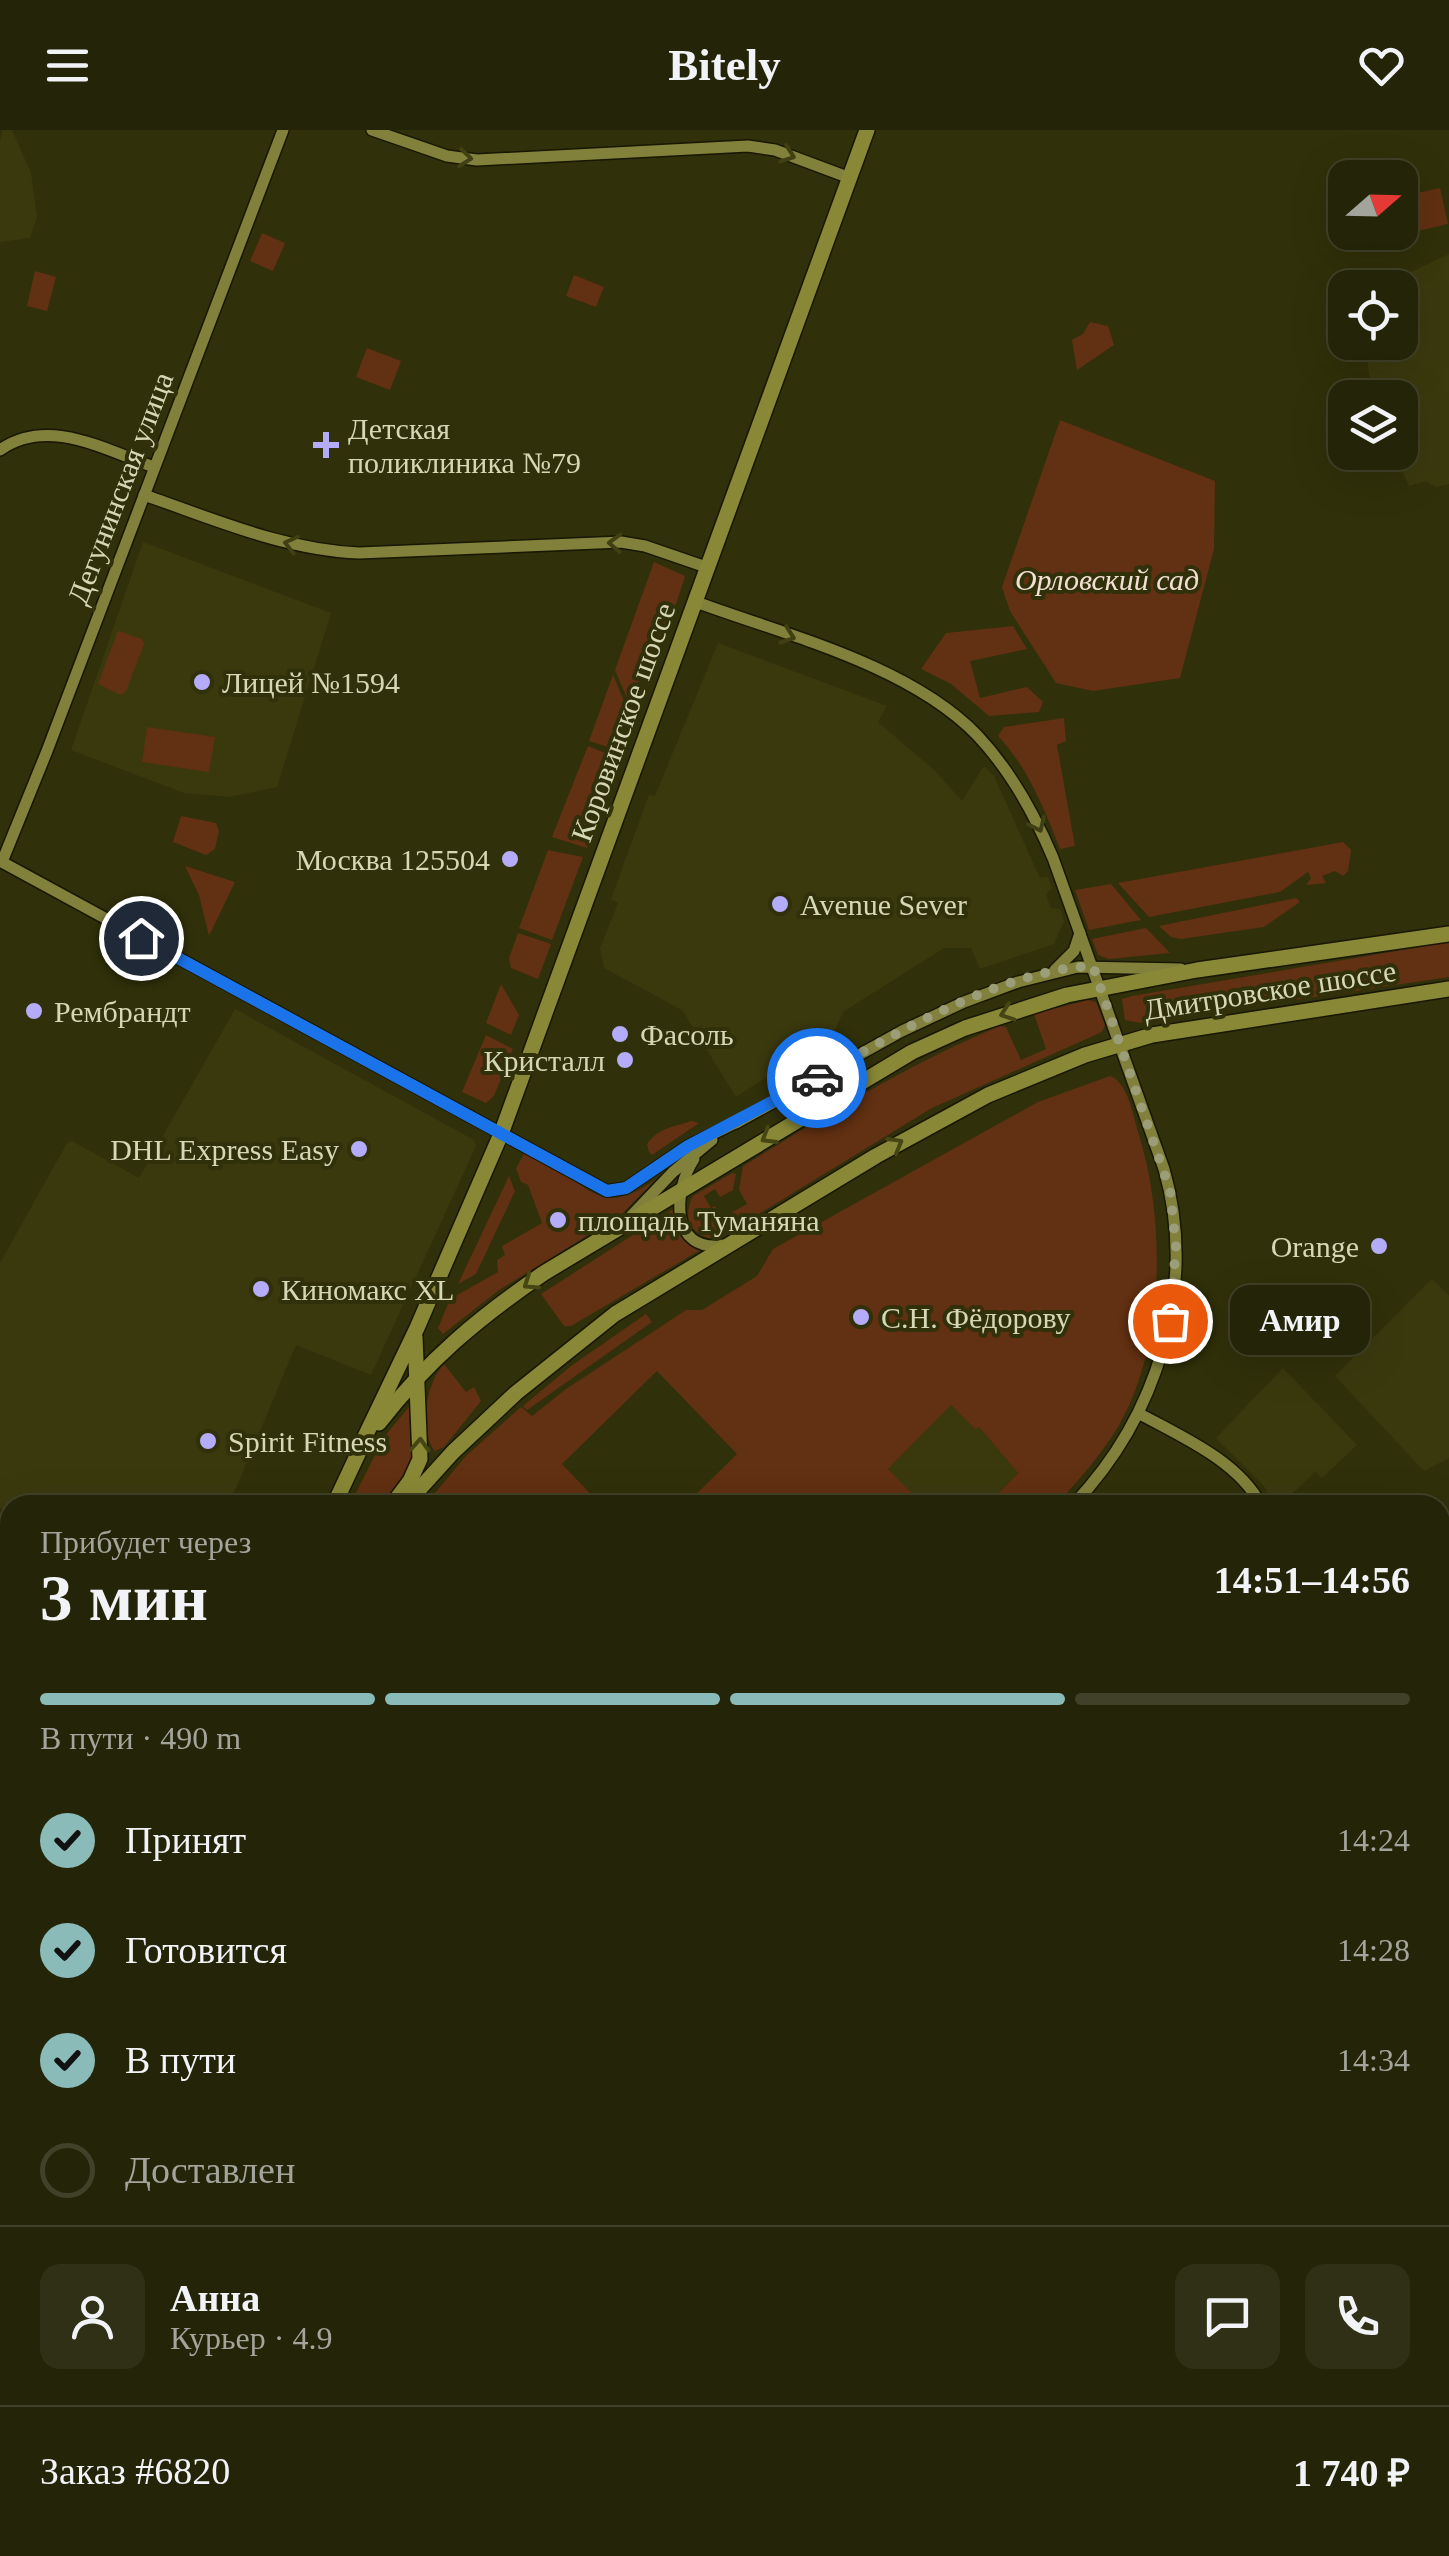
<!DOCTYPE html>
<html lang="ru">
<head>
<meta charset="utf-8">
<style>
	body { margin:0; font-family:Georgia,serif; background:#303016; color:#f1f3f6; height:100vh; display:flex; flex-direction:column; font-size:38px; white-space:nowrap }
	* { box-sizing:border-box; margin:0 }
	p { font-size:32px; color:#a3a49c }
	.icon { flex:none; width:55px; height:55px; fill:none; stroke:currentColor; stroke-width:2; stroke-linecap:round; stroke-linejoin:round }
	.map { position:relative; flex:1; overflow:hidden }
	.panel { position:absolute; left:0px; top:1365px; width:1450px; height:1062px; display:flex; flex-direction:column; background:#242408; border-radius:30px 30px 0 0; box-shadow:0 10px 40px #0002,0 0 0 2px #414129 }
	.panel>* { flex:none }
	.needle { width:65px; rotate:70deg }
	.fabs { position:absolute; left:1328px; top:30px; display:grid; gap:20px }
	.fabs a { display:grid; place-items:center; width:90px; height:90px; border-radius:20px; background:#242408; box-shadow:0 10px 40px #0002,0 0 0 2px #414129; font-size:50px }
	.pin { position:absolute; display:grid; place-items:center; width:85px; height:85px; color:#fff; margin:-42px; border:5px solid #fff; border-radius:50%; box-shadow:0 2px 10px #0007 }
	.courier { position:absolute; display:grid; place-items:center; width:100px; height:100px; margin:-50px; border:8px solid #1a73e8; border-radius:50%; background:#fff; color:#222; box-shadow:0 2px 12px #0007 }
	.bubble { position:absolute; height:70px; border-radius:20px; background:#242408; box-shadow:0 10px 40px #0002,0 0 0 2px #414129; font-size:32px; font-weight:800; line-height:70px; text-align:center }
	.summary em { font-style:normal; font-weight:800 }
	.summary div { display:flex; flex-direction:column-reverse }
	.summary { display:flex; align-items:center; justify-content:space-between; height:170px; padding:0 40px }
	h1 { font-size:65px; font-weight:800; line-height:75px }
	.bar { display:grid; grid-template-columns:repeat(4,1fr); gap:15px 10px; align-content:center; height:120px; padding:0 40px }
	.bar i { height:12px; border-radius:8px; background:#414129 }
	.bar .on { background:#8bbbb9 }
	.bar p { grid-column:span 4 }
	.line { display:flex; align-items:center; gap:25px; padding:0 40px; border-top:2px solid #414129 }
	.line div { flex:1 }
	.round { display:grid; place-items:center; flex:none; width:105px; height:105px; border-radius:20px; background:#303016 }
	ol { padding:0 40px; list-style:none }
	li { display:flex; align-items:center; gap:30px; height:110px }
	li p { margin-inline-start:auto }
	li .icon { padding:10px; border-radius:50%; background:#8bbbb9; color:#111; stroke-width:4 }
	li:last-child { color:#a3a49c }
	li i { width:55px; height:55px; border:5px solid #414129; border-radius:50% }
	header { display:flex; justify-content:space-between; align-items:center; height:130px; padding:0 40px; background:#242408; font-size:45px; font-weight:800 }
	.map>svg:first-child { display:block }
	.built { fill:#3a390e }
	.green { fill:#623012 }
	.lines { fill:none; stroke-linecap:round; stroke-linejoin:round }
	.minor-casing { stroke:#181703; stroke-width:14 }
	.major-casing { stroke:#181703; stroke-width:18 }
	.minor { stroke:#81813b; stroke-width:11 }
	.major { stroke:#898836; stroke-width:15 }
	.oneway { stroke:#404014 }
	.oneway2 { stroke:#464615 }
	.done { stroke:#9c9d79; stroke-width:10; stroke-dasharray:0 18 }
	.route { stroke:#1a73e8; stroke-width:12 }
	.poi-dot { fill:#b4acf9; stroke:#30300a; stroke-width:4 }
	.labels { text-anchor:middle; dominant-baseline:central; stroke-width:8; stroke-linejoin:round; paint-order:stroke }
	.poi-label { font-size:30px; fill:#d6d7b5; stroke:#30300a; text-anchor:start }
	.street-label { font-size:30px; fill:#d6d7b5; stroke:#30300a }
	.park-label { font-size:30px; font-style:italic; fill:#f3dfd4; stroke:#30300a }
</style>
</head>
<body>
<header><svg class="icon" aria-label="menu" viewBox="0 0 24 24"><path d="M4 6h16M4 12h16M4 18h16"/></svg>Bitely<svg class="icon" aria-label="heart" viewBox="0 0 24 24"><path d="M12 20l-8-8c-3-5 5-10 8-4 3-6 11-1 8 4z"/></svg></header>
<div class="map">
<svg width="1449" height="2426" viewBox="0 0 1449 2426">
	<rect width="100%" height="100%" fill="#30300a"/>
	<g class="built">
		<polygon points="3,0 12,0 31,43 37,87 30,108 0,112 0,10"/>
		<polygon points="1449,124 1449,354 1436,357 1426,351 1409,356 1394,323 1400,322 1400,268 1372,267 1365,213 1400,212 1400,158 1379,157"/>
		<polygon points="143,412 331,483 277,657 229,667 184,663 71,620"/>
		<polygon points="718,513 887,576 878,592 934,640 962,671 984,636 994,646 1040,748 1048,747 1052,758 1046,765 1051,778 1060,779 1064,791 1054,814 980,839 971,818 944,818 843,882 834,903 736,967 682,880 604,838 600,818 618,773 611,769 649,665 655,666"/>
		<polygon points="235,879 474,1010 476,1016 371,1245 296,1215 229,1375 10,1375 10,1382 0,1378 0,1133 67,1013 72,1011 139,1048"/>
		<polygon points="1432,1149 1449,1166 1449,1328 1424,1341 1335,1246"/>
		<polygon points="1283,1238 1357,1315 1322,1348 1315,1342 1294,1362 1273,1375 1264,1356 1216,1308"/>
		<polygon points="951,1275 975,1299 978,1296 1018,1343 987,1375 923,1375 887,1339"/>
		<polygon points="10,1691 10,1878 0,1902 0,1710"/>
	</g>
	<g class="green">
		<polygon points="1440,58 1448,94 1391,107 1390,103 1400,102 1400,67"/>
		<polygon points="262,103 285,113 273,141 250,131"/>
		<polygon points="35,141 56,147 47,181 27,176"/>
		<polygon points="574,145 604,157 596,177 566,166"/>
		<polygon points="1090,192 1108,196 1114,215 1077,240 1072,210 1083,204"/>
		<polygon points="367,218 401,231 390,260 356,247"/>
		<polygon points="1060,290 1215,351 1214,419 1180,548 1093,561 1056,553 1010,481 1002,457"/>
		<polygon points="654,432 685,446 666,506 651,523 629,573 615,540"/>
		<polygon points="1013,496 1027,519 970,531 980,568 1027,557 1043,572 1039,582 989,586 951,554 921,539 946,503"/>
		<polygon points="118,501 142,509 144,514 126,561 121,565 98,554"/>
		<polygon points="613,545 627,578 611,618 589,611"/>
		<path d="M1064,588L1066,611L1057,615L1075,716L1060,719C1044,678 1028,638 998,606L1004,597Z"/>
		<polygon points="147,597 215,607 209,642 142,632"/>
		<path d="M588,616L613,626C614,657 598,688 587,718L552,707Z"/>
		<polygon points="181,686 216,693 219,701 215,719 206,725 173,712"/>
		<polygon points="1343,712 1351,720 1348,741 1343,746 1335,741 1322,746 1326,753 1306,755 1311,748 1308,742 1280,762 1149,787 1118,753"/>
		<polygon points="548,720 583,727 552,810 519,798"/>
		<polygon points="185,736 235,752 209,806 199,765"/>
		<polygon points="1111,754 1141,790 1089,800 1075,760"/>
		<polygon points="1296,768 1300,772 1264,797 1181,809 1171,807 1159,796"/>
		<polygon points="1146,798 1170,823 1109,829 1098,825 1092,809"/>
		<polygon points="518,803 551,814 538,849 511,838 509,828"/>
		<polygon points="1449,812 1449,847 1140,893 1125,890 1122,869 1132,866"/>
		<polygon points="501,854 519,885 511,905 486,893"/>
		<path d="M1088,870L1096,872L1105,895L1102,902L932,978L718,1109C692,1108 681,1089 693,1066L732,1043L736,1044L733,1060L720,1067L715,1059L704,1066L711,1078L715,1076L722,1088L747,1074L739,1060L743,1036C828,984 908,934 1000,896L1006,897L1021,930L1046,919L1034,884Z"/>
		<polygon points="486,905 513,919 494,966 486,973 462,962"/>
		<path d="M1110,946C1129,953 1133,987 1139,1005C1166,1092 1165,1217 1118,1297C1100,1326 1078,1352 1055,1375H987L1018,1343L979,1297L975,1299L951,1275L888,1339L923,1375H685L737,1324L657,1241L562,1334L601,1375H425L466,1326L521,1277L532,1286L566,1259L686,1180H702L757,1146L773,1119L1038,972Z"/>
		<path d="M691,991L699,993L652,1025L649,1022L647,1014C659,997 675,997 691,991Z"/>
		<path d="M524,1024C535,1025 542,1030 552,1036C598,1065 606,1084 656,1049L622,1084L499,1160L443,1204L438,1198L450,1169L498,1142L497,1130L505,1125L502,1116L542,1093L528,1055L521,1052L516,1038Z"/>
		<polygon points="509,1046 515,1061 476,1144 458,1154"/>
		<path d="M675,1078C676,1100 684,1107 702,1119L571,1196H564L541,1164Z"/>
		<polygon points="646,1184 652,1192 527,1280 523,1276 571,1236"/>
		<path d="M444,1234L466,1262L474,1257L481,1271L444,1317L435,1321C418,1301 426,1253 444,1234Z"/>
		<path d="M409,1277C426,1320 407,1343 381,1375H350L384,1307Z"/>
		<polygon points="1449,1749 1449,1852 1440,1861 1440,1758"/>
		<polygon points="724,2418 832,2418 838,2426 716,2426"/>
	</g>
	<g class="lines">
		<defs>
			<g id="minor">
				<polyline points="372,0 447,26 477,30 748,16 775,20 850,48"/>
				<path d="M0,320C48,286 105,320 154,337"/>
				<path d="M144,365C214,389 284,420 359,423L621,412L645,416L709,438"/>
				<path d="M696,472C786,505 909,535 977,605C1011,641 1034,683 1053,728L1164,1039C1198,1158 1157,1287 1073,1375"/>
				<polyline points="0,731 607,1061 626,1058 688,1016 739,991"/>
				<polyline points="2,732 47,621 283,0"/>
				<polyline points="1055,840 1074,821 1080,803"/>
				<polyline points="736,993 902,901 964,872 1018,852 1078,837 1181,839"/>
				<path d="M694,1029C673,1061 669,1124 725,1115"/>
				<polyline points="631,1086 673,1042 712,1010"/>
				<path d="M1140,1284C1182,1307 1238,1331 1261,1375"/>
				<polyline points="1440,1717 1449,1726"/>
				<polyline points="1440,1874 1449,1866"/>
				<polyline points="0,2059 10,2065"/>
				<polyline points="859,2426 868,2418"/>
			</g>
			<g id="major">
				<path d="M379,1293C428,1230 478,1188 544,1143L912,922L965,898L1067,865L1197,840L1449,804"/>
				<polyline points="361,1315 417,1198 501,1004 867,0"/>
				<polyline points="334,1375 364,1311"/>
				<polyline points="392,1375 410,1351 420,1329 415,1207"/>
				<polyline points="405,1375 453,1322 516,1263 615,1184 876,1026 988,965 1085,925 1152,905 1449,859"/>
				<polyline points="0,2136 10,2113"/>
				<polyline points="0,2228 10,2203"/>
			</g>
		</defs>
		<use href="#minor" class="minor-casing"/>
		<use href="#major" class="major-casing"/>
		<use href="#minor" class="minor"/>
		<use href="#major" class="major"/>
	</g>
	<defs><path id="oneway-chevron" d="M-2-3.5L2.5 0L-2 3.5" fill="none" stroke-width="1.6" stroke-linecap="round" stroke-linejoin="round" transform="scale(2.5)"/></defs>
	<g class="oneway">
		<use href="#oneway-chevron" transform="translate(788 25) rotate(20)"/>
		<use href="#oneway-chevron" transform="translate(465 28) rotate(6)"/>
		<use href="#oneway-chevron" transform="translate(615 413) rotate(-178)"/>
		<use href="#oneway-chevron" transform="translate(291 414) rotate(-166)"/>
		<use href="#oneway-chevron" transform="translate(788 506) rotate(20)"/>
		<use href="#oneway-chevron" transform="translate(1038 695) rotate(65)"/>
	</g>
	<g class="oneway2">
		<use href="#oneway-chevron" transform="translate(1007 883) rotate(161)"/>
		<use href="#oneway-chevron" transform="translate(768 1007) rotate(149)"/>
		<use href="#oneway-chevron" transform="translate(896 1014) rotate(-30)"/>
		<use href="#oneway-chevron" transform="translate(530 1153) rotate(146)"/>
		<use href="#oneway-chevron" transform="translate(420 1315) rotate(-87)"/>
	</g>
	<g class="lines">
		<path class="done" d="M817,948C895,904 1002,840 1093,836L1170,1060L1176,1116L1170,1191"/>
		<polyline class="route" points="141,808 607,1061 626,1058 688,1016 817,948"/>
	</g>
	<g class="poi-dot">
		<path d="M321 300h10v10h10v10h-10v10h-10v-10h-10v-10h10z"/>
		<circle cx="202" cy="552" r="10"/>
		<circle cx="510" cy="729" r="10"/>
		<circle cx="780" cy="774" r="10"/>
		<circle cx="34" cy="881" r="10"/>
		<circle cx="620" cy="904" r="10"/>
		<circle cx="625" cy="930" r="10"/>
		<circle cx="359" cy="1019" r="10"/>
		<circle cx="558" cy="1090" r="10"/>
		<circle cx="1379" cy="1116" r="10"/>
		<circle cx="261" cy="1159" r="10"/>
		<circle cx="861" cy="1187" r="10"/>
		<circle cx="208" cy="1311" r="10"/>
	</g>
	<g class="labels">
		<g class="poi-label">
			<text x="348" y="298">Детская<tspan x="348" dy="34">поликлиника №79</tspan></text>
			<text x="222" y="552">Лицей №1594</text>
			<text x="490" y="729" text-anchor="end">Москва 125504</text>
			<text x="800" y="774">Avenue Sever</text>
			<text x="54" y="881">Рембрандт</text>
			<text x="640" y="904">Фасоль</text>
			<text x="605" y="930" text-anchor="end">Кристалл</text>
			<text x="339" y="1019" text-anchor="end">DHL Express Easy</text>
			<text x="578" y="1090">площадь Туманяна</text>
			<text x="1359" y="1116" text-anchor="end">Orange</text>
			<text x="281" y="1159">Киномакс XL</text>
			<text x="881" y="1187">С.Н. Фёдорову</text>
			<text x="228" y="1311">Spirit Fitness</text>
		</g>
		<g class="street-label">
			<text transform="translate(120 358) rotate(-69)">Дегунинская улица</text>
			<text transform="translate(623 592) rotate(-70)">Коровинское шоссе</text>
			<text transform="translate(1270 860) rotate(-9)">Дмитровское шоссе</text>
		</g>
		<g class="park-label">
			<text x="1107" y="449">Орловский сад</text>
		</g>
	</g>
</svg>
<div class="fabs">
<a><svg class="needle" viewBox="-14 -14 28 28"><path d="M0-13l5 13h-10z" fill="#e53935"/><path d="M0 13l5-13h-10z" fill="#a3a49c"/></svg></a>
<a><svg class="icon" aria-label="locate" viewBox="0 0 24 24"><circle cx="12" cy="12" r="6"/><path d="M12 2v4M12 18v4M2 12h4M18 12h4"/></svg></a>
<a><svg class="icon" aria-label="layers" viewBox="0 0 24 24"><path d="M12 4l9 5-9 5-9-5zM3 14l9 5 9-5"/></svg></a>
</div>
<div class="pin" style="left:1170px;top:1191px;background:#ea580c"><svg class="icon" aria-label="bag" viewBox="0 0 24 24"><path d="M5 8h14l-1 12H6zM9 8a3 3 0 0 1 6 0"/></svg></div>
<div class="pin" style="left:141px;top:808px;background:#1f2937"><svg class="icon" aria-label="home" viewBox="0 0 24 24"><path d="M3 11l9-7 9 7M6 9v11h12V9"/></svg></div>
<div class="courier" style="left:817px;top:948px"><svg class="icon" aria-label="car" viewBox="0 0 24 24"><path d="M5 17H2v-5l4-1 3-4h7l3 4 3 1v5h-3M9 17h6M6 11h13"/><circle cx="7" cy="17" r="2"/><circle cx="17" cy="17" r="2"/></svg></div>
<div class="bubble" style="left:1230px;top:1155px;width:140px">Амир</div>
<section class="panel">
<div class="summary"><div><h1>3 мин</h1><p>Прибудет через</p></div><em>14:51–14:56</em></div>
<div class="bar"><i class="on"></i><i class="on"></i><i class="on"></i><i></i><p>В пути · 490 m</p></div>
<ol>
<li><svg class="icon" aria-label="check" viewBox="0 0 24 24"><path d="M5 12l5 5 9-10"/></svg>Принят<p>14:24</p></li>
<li><svg class="icon" aria-label="check" viewBox="0 0 24 24"><path d="M5 12l5 5 9-10"/></svg>Готовится<p>14:28</p></li>
<li><svg class="icon" aria-label="check" viewBox="0 0 24 24"><path d="M5 12l5 5 9-10"/></svg>В пути<p>14:34</p></li>
<li><i></i>Доставлен</li>
</ol>
<div class="line" style="height:180px"><a class="round"><svg class="icon" aria-label="person" viewBox="0 0 24 24"><circle cx="12" cy="8" r="4"/><path d="M4 21q1-7 8-7t8 7"/></svg></a><div><b>Анна</b><p>Курьер · 4.9</p></div><a class="round"><svg class="icon" aria-label="chat" viewBox="0 0 24 24"><path d="M4 5h16v11H9l-5 4z"/></svg></a><a class="round"><svg class="icon" aria-label="phone" viewBox="0 0 24 24"><path d="M5 4h4l2 5-3 2q2 4 5 5l2-3 5 2v4C11 20 4 13 5 4z"/></svg></a></div>
<div class="line" style="height:130px"><div>Заказ #6820</div><b>1 740 ₽</b></div>
</section>
</div>
</body>
</html>
